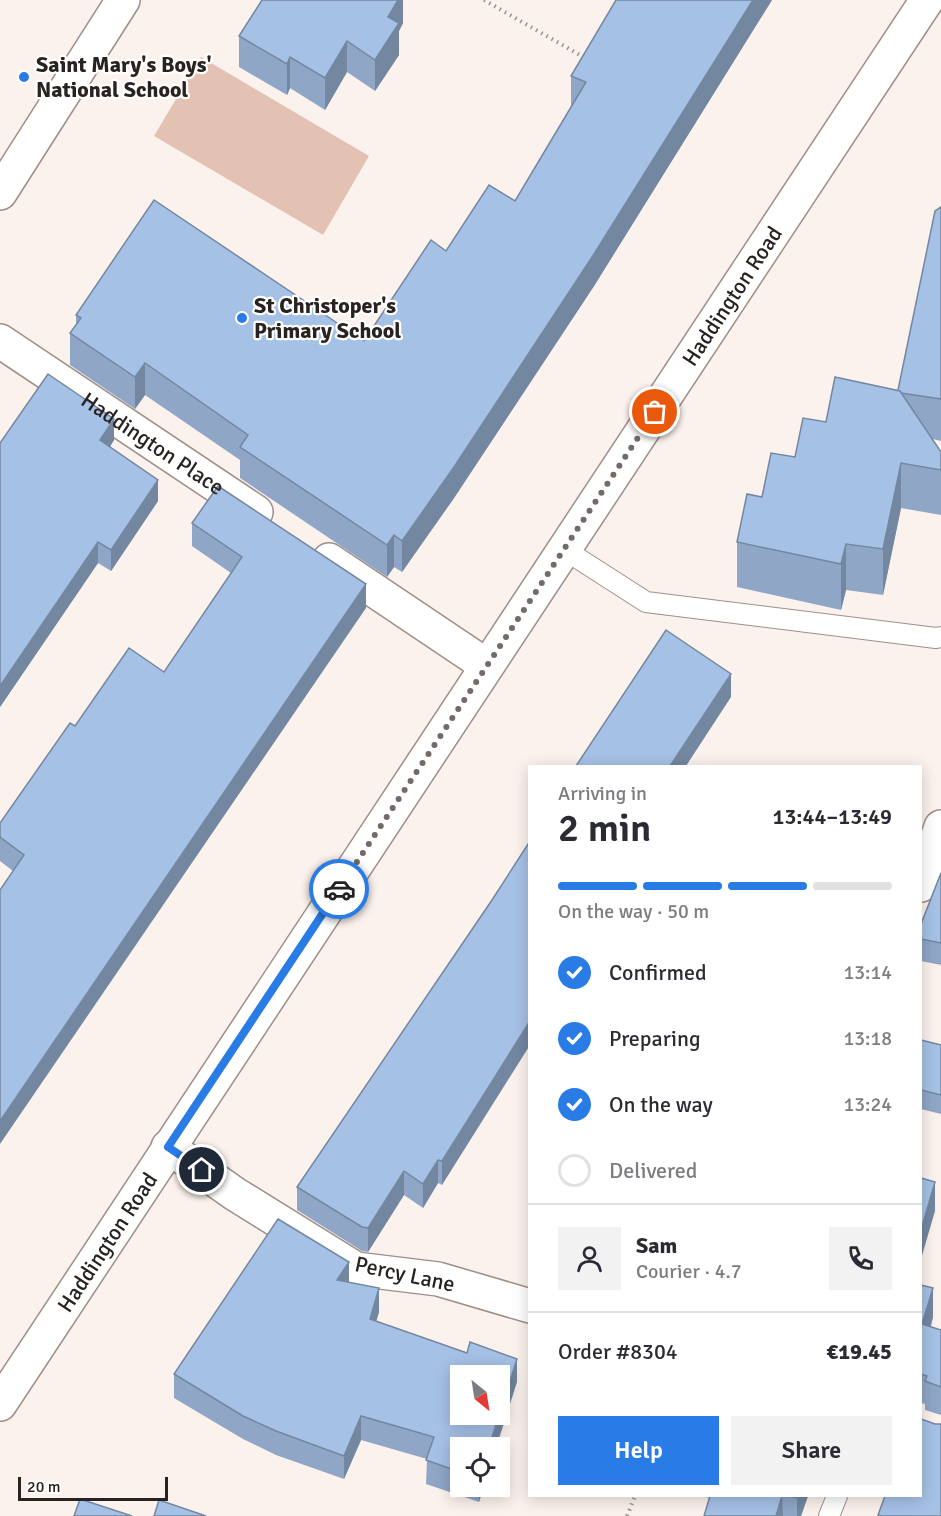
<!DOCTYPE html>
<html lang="en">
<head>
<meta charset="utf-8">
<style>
	body { margin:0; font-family:Signika,sans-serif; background:#f2f2f3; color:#2b2b33; height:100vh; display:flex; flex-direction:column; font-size:22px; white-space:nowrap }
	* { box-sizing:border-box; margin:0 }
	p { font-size:20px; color:#7c7c81 }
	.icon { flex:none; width:33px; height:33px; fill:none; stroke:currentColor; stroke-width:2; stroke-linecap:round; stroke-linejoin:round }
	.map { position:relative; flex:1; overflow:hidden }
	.drawer { position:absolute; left:528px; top:765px; width:394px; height:732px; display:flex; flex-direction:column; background:#fff; border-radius:0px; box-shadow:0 3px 15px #0003 }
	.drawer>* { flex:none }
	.needle { width:39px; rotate:150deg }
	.buttons { position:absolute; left:450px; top:1365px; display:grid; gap:12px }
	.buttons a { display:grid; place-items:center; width:60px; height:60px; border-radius:0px; background:#fff; box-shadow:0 3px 15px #0003; font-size:30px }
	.scale { position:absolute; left:18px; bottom:15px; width:150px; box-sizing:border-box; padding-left:6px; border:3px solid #282220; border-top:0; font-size:16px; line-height:21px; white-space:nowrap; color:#282220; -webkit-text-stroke:4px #fff; paint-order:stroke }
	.pin { position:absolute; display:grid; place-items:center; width:51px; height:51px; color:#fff; margin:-26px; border:3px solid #fff; border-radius:50%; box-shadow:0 2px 6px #0007 }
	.courier { position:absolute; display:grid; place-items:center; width:60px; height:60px; margin:-30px; border:4px solid #297be6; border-radius:50%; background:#fff; color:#222; box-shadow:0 2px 8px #0007 }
	.headline em { font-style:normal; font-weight:600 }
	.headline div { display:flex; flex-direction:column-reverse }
	.headline { display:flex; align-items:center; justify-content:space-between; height:102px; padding:0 30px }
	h1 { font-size:39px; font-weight:600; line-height:45px }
	.bar { display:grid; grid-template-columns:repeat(4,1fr); gap:9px 6px; align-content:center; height:72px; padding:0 30px }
	.bar i { height:8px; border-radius:4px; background:#e1e1e2 }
	.bar .active { background:#297be6 }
	.bar p { grid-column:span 4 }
	.line { display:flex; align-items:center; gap:15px; padding:0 30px; border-top:2px solid #e1e1e2 }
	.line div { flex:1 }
	.round { display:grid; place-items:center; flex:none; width:63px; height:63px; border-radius:0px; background:#f2f2f3 }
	ol { padding:0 30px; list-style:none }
	li { display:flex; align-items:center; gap:18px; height:66px }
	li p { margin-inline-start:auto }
	li .icon { padding:6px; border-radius:50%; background:#297be6; color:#fff; stroke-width:4 }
	li:last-child { color:#7c7c81 }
	li i { width:33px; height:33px; border:3px solid #e1e1e2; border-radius:50% }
	.cta { display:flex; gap:12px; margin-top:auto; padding:12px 30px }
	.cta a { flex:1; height:69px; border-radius:0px; background:#297be6; color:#fff; font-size:24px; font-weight:600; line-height:69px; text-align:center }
	.cta a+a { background:#f2f2f3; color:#2b2b33 }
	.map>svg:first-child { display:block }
	.garden { fill:#e3c1b3 }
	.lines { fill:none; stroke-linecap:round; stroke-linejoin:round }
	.service-casing { stroke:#9e8e88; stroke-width:22 }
	.minor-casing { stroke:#9e8e88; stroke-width:36 }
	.secondary-casing { stroke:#9e8e88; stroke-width:36 }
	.path { stroke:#9a918e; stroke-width:4; stroke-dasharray:1.5 4.5; stroke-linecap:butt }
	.service { stroke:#fff; stroke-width:20 }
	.minor { stroke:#fff; stroke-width:33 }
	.secondary { stroke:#fff; stroke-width:33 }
	.wall { fill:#8fa6c6 }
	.shaded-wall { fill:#7487a1 }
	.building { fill:#a6c1e6; stroke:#7487a1; stroke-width:1.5 }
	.done { stroke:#726b68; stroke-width:6; stroke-dasharray:0 10.8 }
	.route { stroke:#297be6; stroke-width:8 }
	.poi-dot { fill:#297be6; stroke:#fff; stroke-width:2 }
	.labels { text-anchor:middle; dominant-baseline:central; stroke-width:4.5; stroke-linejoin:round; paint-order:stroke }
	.poi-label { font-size:22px; font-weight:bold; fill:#282220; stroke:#fff; text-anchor:start }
	.street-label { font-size:22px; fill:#282220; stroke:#fff }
</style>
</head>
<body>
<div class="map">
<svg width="941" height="1516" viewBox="0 0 941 1516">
	<rect width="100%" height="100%" fill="#fcf2ed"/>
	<polygon class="garden" points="201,57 369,156 323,235 154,136"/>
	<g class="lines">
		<defs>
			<g id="service">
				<polyline points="565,550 646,602 936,638 941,637"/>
				<polyline points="829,1516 837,1496"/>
			</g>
			<g id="minor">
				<polyline points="0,193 123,0"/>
				<path id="s1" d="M0,341L256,512"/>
				<polyline points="329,560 487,666"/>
				<polyline points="921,885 941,827"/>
				<polyline points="168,1147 235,1194 356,1269 438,1279 530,1306"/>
			</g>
			<g id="secondary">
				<path id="s2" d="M0,1404L927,0"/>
			</g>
		</defs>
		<use href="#service" class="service-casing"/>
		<use href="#minor" class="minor-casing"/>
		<use href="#secondary" class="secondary-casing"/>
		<g class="path">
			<polyline points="484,0 585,58"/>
			<polyline points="627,1516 635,1496"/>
		</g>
		<use href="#service" class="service"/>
		<use href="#minor" class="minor"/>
		<use href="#secondary" class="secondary"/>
	</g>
	<g class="wall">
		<polygon points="403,0 403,23 399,31 399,55 375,91 347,72 325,110 290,88 287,95 239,67 239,36"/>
		<polygon points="616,0 772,0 594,286 454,498 402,572 394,567 387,577 240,478 240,460 145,395 135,409 70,365 70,333 76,325 76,315 364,341 446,251 515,201 571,107 571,76"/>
		<polygon points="941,207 941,441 933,439 941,452 941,515 901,508 883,595 846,590 841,610 737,587 737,542 795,457 826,422 898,390"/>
		<polygon points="114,440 110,447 158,501 111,571 98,563 0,707 0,443"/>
		<polygon points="192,523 366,608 13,871 0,861 0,823 75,726 164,672 231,573 192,546"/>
		<polygon points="941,873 941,965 921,961 921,924"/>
		<polygon points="492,900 442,1185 438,1183 423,1208 404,1195 368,1252 362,1251 297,1210 297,1187"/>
		<polygon points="921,1040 941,1045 941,1114 921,1109"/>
		<polygon points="349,1282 379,1312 376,1321 517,1382 460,1448 460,1486 484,1486 479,1502 426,1484 427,1459 361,1440 344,1479 276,1455 243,1439 174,1398 174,1374"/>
		<polygon points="921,1285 933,1317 931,1327 941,1330 941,1415 925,1410 925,1404 921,1403"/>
		<polygon points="703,1496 808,1496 801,1516 704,1516 709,1498"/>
	</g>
	<g class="shaded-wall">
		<polygon points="398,0 403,0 403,23 399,31 399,55 375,91 375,60 388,17"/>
		<polygon points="753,0 772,0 594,286 454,498 402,572 402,541"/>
		<polygon points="347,41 347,72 325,110 325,78"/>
		<polygon points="290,57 290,88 287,95 287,64"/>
		<polygon points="145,363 145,395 135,409 135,377"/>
		<polygon points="114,419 114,440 100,461 100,440"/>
		<polygon points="901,463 901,508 883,595 883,549"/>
		<polygon points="158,480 158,501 111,571 111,550"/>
		<polygon points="394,535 394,567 387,577 387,545"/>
		<polygon points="98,542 98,563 0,707 0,686"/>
		<polygon points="846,544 846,590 841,610 841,564"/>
		<polygon points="366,584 366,608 0,1144 0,1121"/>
		<polygon points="731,674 731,697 686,766 670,766"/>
		<polygon points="530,1021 530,1045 442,1185 442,1161"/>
		<polygon points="438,1160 438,1183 423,1208 423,1184"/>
		<polygon points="404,1171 404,1195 368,1252 368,1228"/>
		<polygon points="935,1182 935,1211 921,1259 921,1230"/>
		<polygon points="349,1262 349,1286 337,1280"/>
		<polygon points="379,1288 379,1312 370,1343 370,1319"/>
		<polygon points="933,1288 933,1317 922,1353 922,1324"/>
		<polygon points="517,1359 517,1382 496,1448 489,1448"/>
		<polygon points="361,1416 361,1440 344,1479 344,1456"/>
		<polygon points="479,1486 484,1486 479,1502"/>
		<polygon points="782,1496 783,1516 776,1516"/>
		<polygon points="798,1496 808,1496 801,1516 797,1516 797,1498"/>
	</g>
	<g class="building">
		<polygon points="262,0 398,0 388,17 399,23 375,60 347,41 325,78 290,57 287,64 239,36"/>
		<polygon points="616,0 753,0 594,254 454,467 402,541 394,535 387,545 240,447 248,435 145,363 135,377 70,333 81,318 76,315 154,200 364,341 431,240 446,251 489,185 515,201 586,82 571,76"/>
		<polygon points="941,207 941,399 901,393 898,390 935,211"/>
		<polygon points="48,374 114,419 100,440 158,480 111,550 98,542 0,686 0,443"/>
		<polygon points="835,377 900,391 941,452 941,470 901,463 883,549 846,544 841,564 737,542 747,494 762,497 771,453 795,457 803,418 826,422"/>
		<polygon points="218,486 366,584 0,1121 0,890 24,855 0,837 0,823 70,723 75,726 129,648 164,672 242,557 192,523"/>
		<polygon points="666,630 731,674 670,766 576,766"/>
		<polygon points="530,841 530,1021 442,1161 438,1160 423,1184 404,1171 368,1228 362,1227 297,1187 492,900"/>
		<polygon points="941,873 941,943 921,939 921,924"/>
		<polygon points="921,1040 941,1045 941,1095 921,1090"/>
		<polygon points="921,1178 935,1182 921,1230"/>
		<polygon points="278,1219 349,1262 337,1280 379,1288 370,1319 467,1353 470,1342 517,1359 500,1414 500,1376 460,1376 460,1414 499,1414 489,1448 460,1448 460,1472 426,1460 434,1437 361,1416 344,1456 276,1431 243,1416 174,1374"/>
		<polygon points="921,1285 933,1288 922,1324 941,1330 941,1387 925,1381 927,1376 921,1374"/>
		<polygon points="921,1419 935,1424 941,1424 941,1516 882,1516 878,1515 885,1496 921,1496"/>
		<polygon points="710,1496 782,1496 776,1516 704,1516"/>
		<polygon points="789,1496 798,1496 797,1498"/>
		<polygon points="80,1499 132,1516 74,1516"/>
		<polygon points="159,1500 206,1516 154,1516"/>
	</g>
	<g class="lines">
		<polyline class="done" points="339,889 655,412"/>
		<polyline class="route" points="202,1170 168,1147 339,889"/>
	</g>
	<g class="poi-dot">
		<circle cx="24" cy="77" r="6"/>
		<circle cx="242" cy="318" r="6"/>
	</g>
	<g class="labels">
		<g class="poi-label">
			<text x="36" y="64">Saint Mary's Boys'<tspan x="36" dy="25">National School</tspan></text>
			<text x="254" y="305">St Christoper's<tspan x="254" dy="25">Primary School</tspan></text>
		</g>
		<g class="street-label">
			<text stroke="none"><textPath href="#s2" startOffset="1328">Haddington Road</textPath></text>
			<text stroke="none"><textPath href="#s1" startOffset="184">Haddington Place</textPath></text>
			<text stroke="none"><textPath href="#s2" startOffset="194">Haddington Road</textPath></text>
			<text transform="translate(405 1274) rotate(12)">Percy Lane</text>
		</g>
	</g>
</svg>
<div class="buttons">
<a><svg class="needle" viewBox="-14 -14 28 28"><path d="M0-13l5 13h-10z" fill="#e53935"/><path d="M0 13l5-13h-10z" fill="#7c7c81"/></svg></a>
<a><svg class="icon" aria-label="locate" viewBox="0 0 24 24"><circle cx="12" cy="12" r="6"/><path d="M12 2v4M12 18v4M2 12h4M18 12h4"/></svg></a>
</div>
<div class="scale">20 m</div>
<div class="pin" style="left:655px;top:412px;background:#ea580c"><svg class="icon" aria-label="bag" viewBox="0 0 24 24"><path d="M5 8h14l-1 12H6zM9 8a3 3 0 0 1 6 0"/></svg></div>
<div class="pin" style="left:202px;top:1170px;background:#1f2937"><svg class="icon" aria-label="home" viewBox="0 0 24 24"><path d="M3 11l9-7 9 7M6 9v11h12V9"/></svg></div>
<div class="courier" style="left:339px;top:889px"><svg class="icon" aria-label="car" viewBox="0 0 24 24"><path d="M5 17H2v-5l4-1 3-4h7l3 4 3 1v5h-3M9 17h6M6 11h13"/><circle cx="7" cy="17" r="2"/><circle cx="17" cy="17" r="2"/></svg></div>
<section class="drawer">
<div class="headline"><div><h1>2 min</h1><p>Arriving in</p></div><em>13:44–13:49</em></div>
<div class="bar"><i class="active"></i><i class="active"></i><i class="active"></i><i></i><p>On the way · 50 m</p></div>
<ol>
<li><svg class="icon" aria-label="check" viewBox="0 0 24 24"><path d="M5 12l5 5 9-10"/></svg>Confirmed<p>13:14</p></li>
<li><svg class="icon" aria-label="check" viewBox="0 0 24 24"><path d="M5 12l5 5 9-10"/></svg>Preparing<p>13:18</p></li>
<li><svg class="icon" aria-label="check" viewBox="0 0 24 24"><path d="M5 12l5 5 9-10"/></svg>On the way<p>13:24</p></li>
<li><i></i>Delivered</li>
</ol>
<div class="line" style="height:108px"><a class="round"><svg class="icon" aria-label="person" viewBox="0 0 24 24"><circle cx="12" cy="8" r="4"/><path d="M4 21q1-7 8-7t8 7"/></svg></a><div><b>Sam</b><p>Courier · 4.7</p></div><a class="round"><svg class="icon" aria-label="phone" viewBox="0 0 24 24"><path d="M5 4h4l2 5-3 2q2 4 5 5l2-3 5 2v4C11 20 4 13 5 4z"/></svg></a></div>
<div class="line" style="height:78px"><div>Order #8304</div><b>€19.45</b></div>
<div class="cta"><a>Help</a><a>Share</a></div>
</section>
</div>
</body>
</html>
